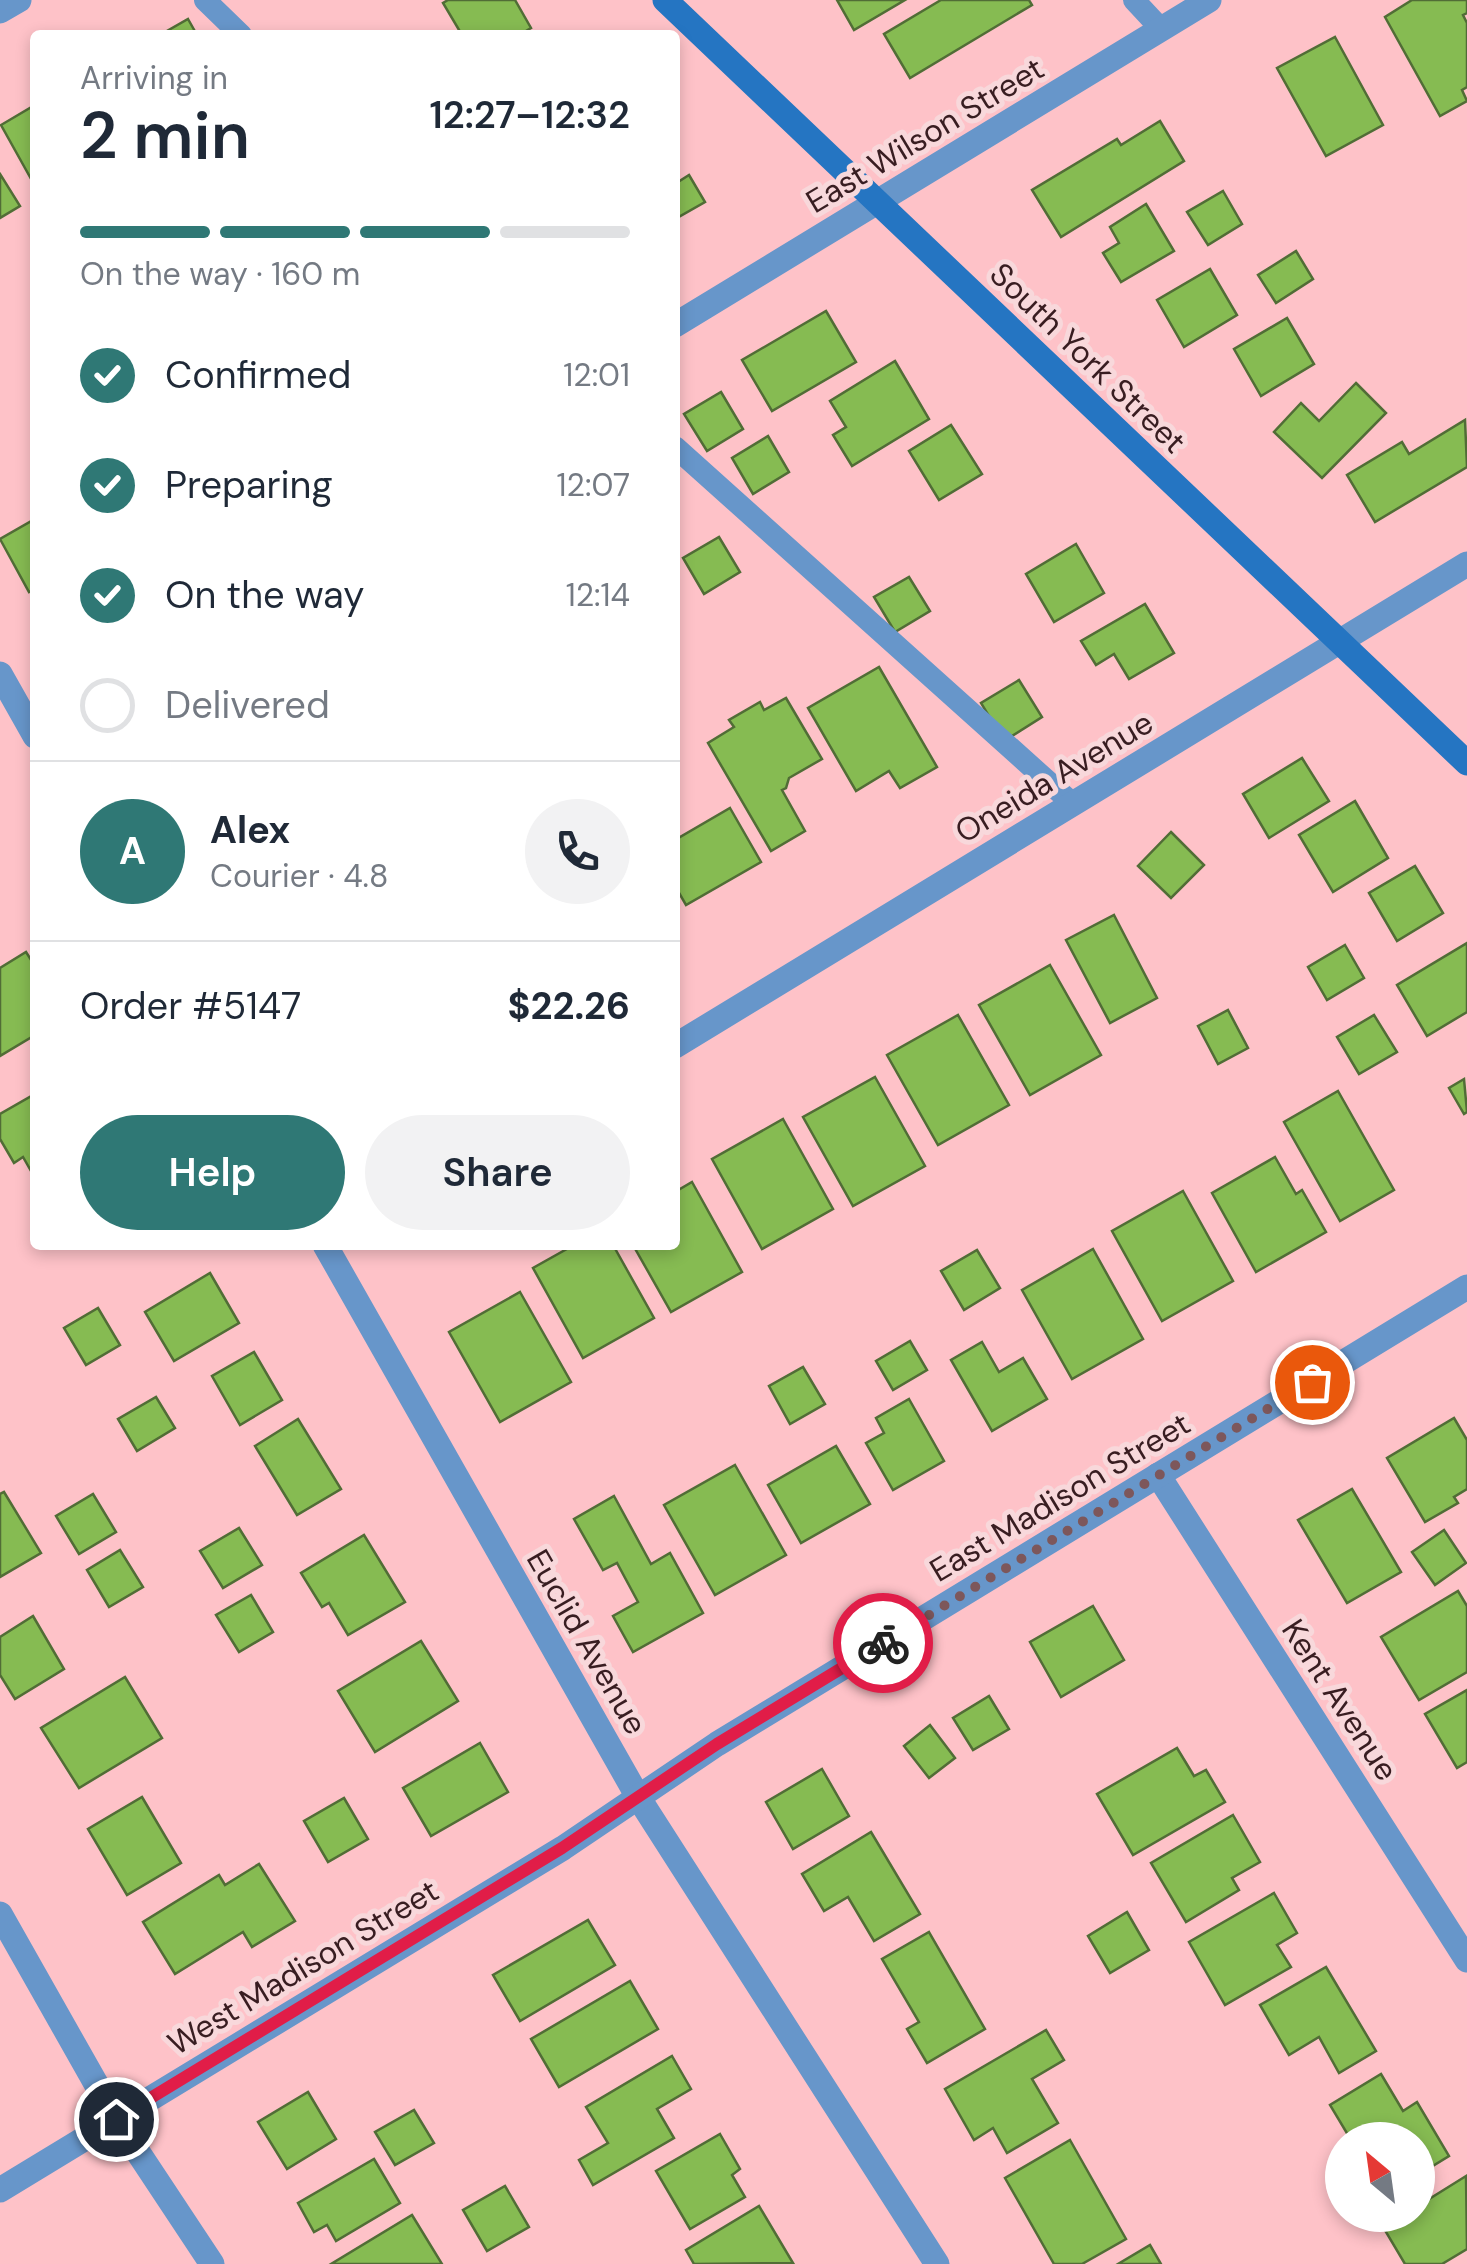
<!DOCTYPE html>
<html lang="en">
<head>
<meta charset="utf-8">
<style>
	body { margin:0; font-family:"DM Sans",sans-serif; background:#f2f2f3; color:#1f2937; height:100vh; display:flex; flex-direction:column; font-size:38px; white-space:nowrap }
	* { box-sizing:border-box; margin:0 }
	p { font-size:32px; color:#747a83 }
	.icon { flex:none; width:55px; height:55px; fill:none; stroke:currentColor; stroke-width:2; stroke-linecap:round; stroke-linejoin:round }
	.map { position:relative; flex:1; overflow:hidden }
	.sheet { position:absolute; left:30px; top:30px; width:650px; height:1220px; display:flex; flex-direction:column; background:#fff; border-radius:10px; box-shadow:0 5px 15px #0003 }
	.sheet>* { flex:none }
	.needle { width:65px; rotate:331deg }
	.controls { position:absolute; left:1325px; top:2122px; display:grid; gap:20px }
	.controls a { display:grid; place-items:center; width:110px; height:110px; border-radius:50%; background:#fff; box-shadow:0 5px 15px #0003; font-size:50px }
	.pin { position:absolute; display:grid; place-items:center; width:85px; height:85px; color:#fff; margin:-42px; border:5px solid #fff; border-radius:50%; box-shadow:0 2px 10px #0007 }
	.courier { position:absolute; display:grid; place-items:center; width:100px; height:100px; margin:-50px; border:8px solid #e11d48; border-radius:50%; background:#fff; color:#222; box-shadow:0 2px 12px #0007 }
	.headline em { font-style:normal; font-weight:600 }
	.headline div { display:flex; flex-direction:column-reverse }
	.headline { display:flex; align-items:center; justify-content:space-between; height:170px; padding:0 50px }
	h1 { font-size:65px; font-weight:600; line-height:75px }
	.bar { display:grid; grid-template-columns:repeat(4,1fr); gap:15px 10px; align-content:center; height:120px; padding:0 50px }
	.bar i { height:12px; border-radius:8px; background:#e0e1e3 }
	.bar .active { background:#2f7875 }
	.bar p { grid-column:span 4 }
	.line { display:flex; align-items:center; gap:25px; padding:0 50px; border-top:2px solid #e0e1e3 }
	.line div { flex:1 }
	.round { display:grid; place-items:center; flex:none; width:105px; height:105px; border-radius:52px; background:#f2f2f3 }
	ol { padding:0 50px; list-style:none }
	li { display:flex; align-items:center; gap:30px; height:110px }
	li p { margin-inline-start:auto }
	li .icon { padding:10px; border-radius:50%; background:#2f7875; color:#fff; stroke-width:4 }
	li:last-child { color:#747a83 }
	li i { width:55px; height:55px; border:5px solid #e0e1e3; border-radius:50% }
	.primary-button { display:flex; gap:20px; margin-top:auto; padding:20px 50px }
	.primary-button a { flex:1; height:115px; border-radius:60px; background:#2f7875; color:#fff; font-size:40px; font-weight:600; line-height:115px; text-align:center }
	.primary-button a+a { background:#f2f2f3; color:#1f2937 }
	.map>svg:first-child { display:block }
	.building { fill:#86bb52; stroke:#516d36; stroke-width:2.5 }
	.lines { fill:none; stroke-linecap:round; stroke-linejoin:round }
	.lane { stroke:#6796ca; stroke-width:22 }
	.street { stroke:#6796ca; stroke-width:25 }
	.secondary { stroke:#2575c2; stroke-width:25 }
	.done { stroke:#7d575b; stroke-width:10; stroke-dasharray:0 18 }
	.route { stroke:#e11d48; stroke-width:12 }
	.labels { text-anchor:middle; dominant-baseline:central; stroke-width:10; stroke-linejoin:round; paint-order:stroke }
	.street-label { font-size:32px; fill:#381d21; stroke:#f8d8db }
</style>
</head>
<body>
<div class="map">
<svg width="1467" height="2264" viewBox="0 0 1467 2264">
	<rect width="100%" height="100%" fill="#fec2c8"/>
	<g class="building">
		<polygon points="448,0 515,0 531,28 519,35 462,35 443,3"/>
		<polygon points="837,0 905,0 854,30"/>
		<polygon points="941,0 1029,0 1032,5 910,78 884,34"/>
		<polygon points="1412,0 1467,0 1467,13 1463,15 1467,23 1467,87 1462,90 1467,101 1440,116 1385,17"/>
		<polygon points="188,19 197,35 160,35"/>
		<polygon points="1335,37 1383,125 1326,156 1277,68"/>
		<polygon points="35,105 35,186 1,125"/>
		<polygon points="1160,121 1184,161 1061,237 1032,190 1117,139 1121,145"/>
		<polygon points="0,174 20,206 0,218"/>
		<polygon points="689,175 705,202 675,219 675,184"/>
		<polygon points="1223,191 1242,224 1208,245 1187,212"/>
		<polygon points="1146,204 1174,251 1121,282 1103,253 1119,243 1110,227"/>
		<polygon points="1296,251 1313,279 1276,303 1258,275"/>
		<polygon points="1210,269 1237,315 1184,347 1157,300"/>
		<polygon points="826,311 856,362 772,411 742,360"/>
		<polygon points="1287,318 1314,364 1261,396 1234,349"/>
		<polygon points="895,361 929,419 852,466 833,435 846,427 830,401"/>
		<polygon points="1356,383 1386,413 1322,478 1274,432 1301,403 1319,421"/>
		<polygon points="721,392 743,429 707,451 684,414"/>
		<polygon points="1465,420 1467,467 1375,522 1347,475 1402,442 1409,454"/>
		<polygon points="951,425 982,474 939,500 909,451"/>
		<polygon points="768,436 789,472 753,494 732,458"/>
		<polygon points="35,519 35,589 29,592 0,539"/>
		<polygon points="719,537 740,572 704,594 683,558"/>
		<polygon points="1076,544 1104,593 1054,622 1026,574"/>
		<polygon points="909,577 930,611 895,632 874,597"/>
		<polygon points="1145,604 1174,653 1129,679 1114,654 1096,665 1081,641"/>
		<polygon points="879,667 937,767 900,788 889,771 856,791 808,708"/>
		<polygon points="1019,680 1042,717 1004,741 981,703"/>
		<polygon points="786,698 822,759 789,778 786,788 782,790 805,831 771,851 708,743 734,727 729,720 760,702 764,710"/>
		<polygon points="1302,758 1329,801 1269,838 1243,794"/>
		<polygon points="1355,801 1388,858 1333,892 1299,835"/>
		<polygon points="730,808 761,862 686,905 675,886 675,840"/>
		<polygon points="1171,832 1204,865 1171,898 1138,866"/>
		<polygon points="1415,866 1443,913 1397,941 1369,893"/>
		<polygon points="1114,915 1157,998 1110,1023 1066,940"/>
		<polygon points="1467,943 1467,1012 1427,1036 1397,985"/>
		<polygon points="1345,945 1364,978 1327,1000 1308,967"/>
		<polygon points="26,952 35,966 35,1035 0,1056 0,968"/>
		<polygon points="1050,965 1101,1055 1030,1095 979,1005"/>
		<polygon points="1228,1010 1248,1048 1218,1064 1198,1026"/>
		<polygon points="958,1015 1009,1105 938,1145 887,1055"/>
		<polygon points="1374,1015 1397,1052 1359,1074 1337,1037"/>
		<polygon points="875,1077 925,1166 853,1206 803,1117"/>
		<polygon points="1464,1079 1467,1112 1464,1114 1449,1088"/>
		<polygon points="1338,1091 1394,1190 1340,1221 1284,1122"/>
		<polygon points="35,1094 35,1178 23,1157 14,1163 0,1139 0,1114"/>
		<polygon points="783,1119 833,1209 762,1249 712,1159"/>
		<polygon points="1275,1157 1296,1194 1302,1190 1326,1232 1256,1272 1212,1193"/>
		<polygon points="692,1182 742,1272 671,1312 633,1245 675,1245 675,1192"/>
		<polygon points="1183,1191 1233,1281 1162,1321 1112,1231"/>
		<polygon points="574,1245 613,1245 654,1318 583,1358 533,1268"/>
		<polygon points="1093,1249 1143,1339 1072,1379 1022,1290"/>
		<polygon points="977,1250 1000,1288 964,1310 941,1271"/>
		<polygon points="210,1273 239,1323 174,1361 145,1312"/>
		<polygon points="520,1292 571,1382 500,1422 449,1332"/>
		<polygon points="98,1308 120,1345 86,1365 64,1328"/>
		<polygon points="910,1341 927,1370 893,1390 876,1361"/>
		<polygon points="982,1342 999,1372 1023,1358 1047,1399 992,1431 951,1360"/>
		<polygon points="254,1352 282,1400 240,1425 212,1376"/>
		<polygon points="803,1367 825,1404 790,1424 769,1386"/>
		<polygon points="156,1397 175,1428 137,1451 118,1419"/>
		<polygon points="909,1399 944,1461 893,1490 866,1443 884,1433 876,1418"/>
		<polygon points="1454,1418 1467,1440 1467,1489 1454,1497 1458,1503 1425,1522 1387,1458"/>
		<polygon points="298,1419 341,1489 297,1515 255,1446"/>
		<polygon points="836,1446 870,1504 801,1543 768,1485"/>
		<polygon points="735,1465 786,1555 715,1595 664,1505"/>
		<polygon points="1352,1489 1401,1572 1347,1603 1298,1520"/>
		<polygon points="4,1492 41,1553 0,1577 0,1494"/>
		<polygon points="93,1494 116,1532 79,1554 56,1516"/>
		<polygon points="614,1496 651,1564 670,1553 703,1613 633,1652 613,1616 638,1602 617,1563 603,1570 574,1519"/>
		<polygon points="239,1528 262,1565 223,1588 200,1551"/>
		<polygon points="1444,1530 1466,1563 1435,1585 1412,1552"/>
		<polygon points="364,1535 405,1602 348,1635 329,1603 322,1607 301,1573"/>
		<polygon points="120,1550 143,1587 109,1607 87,1570"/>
		<polygon points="1458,1591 1467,1606 1467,1672 1419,1700 1381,1637"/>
		<polygon points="251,1595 273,1632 239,1652 216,1615"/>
		<polygon points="1093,1606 1124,1660 1061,1697 1030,1642"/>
		<polygon points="33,1616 64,1669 15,1699 0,1675 0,1637"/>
		<polygon points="421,1641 458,1701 375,1752 338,1691"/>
		<polygon points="125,1677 162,1738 79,1788 41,1728"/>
		<polygon points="1467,1690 1467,1762 1457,1768 1425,1714"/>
		<polygon points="989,1696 1009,1729 973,1750 953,1718"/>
		<polygon points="930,1725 955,1758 929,1778 904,1746"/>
		<polygon points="480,1743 508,1792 431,1836 403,1788"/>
		<polygon points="1177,1748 1194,1776 1206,1770 1225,1802 1133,1855 1097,1794"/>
		<polygon points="822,1769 849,1816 793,1849 766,1802"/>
		<polygon points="142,1797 181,1863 127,1895 88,1829"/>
		<polygon points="344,1798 368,1839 328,1862 304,1821"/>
		<polygon points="1233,1815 1260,1862 1232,1878 1239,1890 1186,1922 1151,1863"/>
		<polygon points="871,1832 920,1914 874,1941 848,1897 824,1911 802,1874"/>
		<polygon points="259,1864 295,1921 252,1947 243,1932 175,1974 143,1922 219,1875 225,1885"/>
		<polygon points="1274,1893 1297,1933 1277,1945 1291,1967 1225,2005 1189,1942"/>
		<polygon points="1127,1912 1149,1950 1110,1973 1088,1936"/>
		<polygon points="588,1920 615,1965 520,2021 493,1975"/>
		<polygon points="929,1932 985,2029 927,2063 907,2029 919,2022 882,1959"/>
		<polygon points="1326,1967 1376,2051 1339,2073 1319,2037 1289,2055 1260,2005"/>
		<polygon points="630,1981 658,2029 559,2087 531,2039"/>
		<polygon points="1046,2030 1064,2060 1032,2079 1058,2123 1007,2153 993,2128 974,2140 945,2089"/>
		<polygon points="672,2056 691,2089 657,2109 674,2138 593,2185 579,2160 608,2143 586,2107"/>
		<polygon points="1381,2074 1403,2111 1417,2102 1449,2156 1418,2175 1418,2140 1351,2140 1330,2105"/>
		<polygon points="308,2092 336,2139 287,2169 258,2122"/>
		<polygon points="414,2110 434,2143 395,2165 375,2132"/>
		<polygon points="720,2134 740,2169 732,2175 745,2197 690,2229 656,2171"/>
		<polygon points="1070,2140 1126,2239 1082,2264 1054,2264 1005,2178"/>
		<polygon points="374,2159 400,2203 336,2241 327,2225 314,2232 298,2203"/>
		<polygon points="1466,2176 1467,2249 1442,2264 1405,2264 1383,2227 1402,2215 1418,2215 1418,2206"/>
		<polygon points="505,2186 529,2227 487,2251 463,2210"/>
		<polygon points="759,2206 793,2263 694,2264 686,2250"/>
		<polygon points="412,2215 442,2264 331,2264"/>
		<polygon points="1150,2245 1161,2264 1118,2264"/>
	</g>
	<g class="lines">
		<g class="lane">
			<polyline points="205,0 241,35"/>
			<polyline points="1134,0 1161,29"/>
			<polyline points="675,447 1073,804"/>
		</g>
		<g class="street">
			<polyline points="0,11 19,0"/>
			<polyline points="675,325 1209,0"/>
			<polyline points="0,674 35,736"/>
			<polyline points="675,1046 1467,564"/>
			<polyline points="325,1245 638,1797 937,2264"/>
			<polyline points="1158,1475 1467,1960"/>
			<polyline points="0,1914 116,2119 212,2264"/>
			<polyline points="0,2190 563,1848 717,1744 1467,1287"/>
		</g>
		<polyline class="secondary" points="665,0 1467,763"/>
	</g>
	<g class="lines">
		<polyline class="done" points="883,1643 1312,1382"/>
		<polyline class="route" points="116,2119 562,1848 717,1744 883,1643"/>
	</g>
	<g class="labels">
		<g class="street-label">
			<text transform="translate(925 135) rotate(-31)">East Wilson Street</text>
			<text transform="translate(1088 358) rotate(44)">South York Street</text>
			<text transform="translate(1054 777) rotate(-31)">Oneida Avenue</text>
			<text transform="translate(1060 1497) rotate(-31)">East Madison Street</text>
			<text transform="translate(587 1642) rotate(60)">Euclid Avenue</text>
			<text transform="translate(1340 1700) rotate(57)">Kent Avenue</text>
			<text transform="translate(303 1967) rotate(-31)">West Madison Street</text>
		</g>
	</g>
</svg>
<div class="controls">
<a><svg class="needle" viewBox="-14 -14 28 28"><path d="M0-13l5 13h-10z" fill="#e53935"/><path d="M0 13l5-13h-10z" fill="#747a83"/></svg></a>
</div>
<div class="pin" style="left:1312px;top:1382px;background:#ea580c"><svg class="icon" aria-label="bag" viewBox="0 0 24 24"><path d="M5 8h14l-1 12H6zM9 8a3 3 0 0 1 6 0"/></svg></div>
<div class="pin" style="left:116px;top:2119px;background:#1f2937"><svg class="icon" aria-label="home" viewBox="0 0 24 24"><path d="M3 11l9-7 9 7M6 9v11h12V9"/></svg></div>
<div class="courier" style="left:883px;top:1643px"><svg class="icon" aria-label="bike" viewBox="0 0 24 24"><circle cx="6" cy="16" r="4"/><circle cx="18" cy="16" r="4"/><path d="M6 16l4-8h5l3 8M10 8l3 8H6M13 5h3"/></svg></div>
<section class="sheet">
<div class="headline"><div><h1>2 min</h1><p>Arriving in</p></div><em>12:27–12:32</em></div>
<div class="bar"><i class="active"></i><i class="active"></i><i class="active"></i><i></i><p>On the way · 160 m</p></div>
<ol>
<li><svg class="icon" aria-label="check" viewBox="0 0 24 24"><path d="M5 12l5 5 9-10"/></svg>Confirmed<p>12:01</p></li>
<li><svg class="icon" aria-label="check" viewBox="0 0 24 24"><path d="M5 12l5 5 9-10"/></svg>Preparing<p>12:07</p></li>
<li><svg class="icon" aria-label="check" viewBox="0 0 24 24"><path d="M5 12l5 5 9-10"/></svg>On the way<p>12:14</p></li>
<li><i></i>Delivered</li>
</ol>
<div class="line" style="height:180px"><b class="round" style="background:#2f7875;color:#fff">A</b><div><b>Alex</b><p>Courier · 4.8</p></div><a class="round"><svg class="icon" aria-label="phone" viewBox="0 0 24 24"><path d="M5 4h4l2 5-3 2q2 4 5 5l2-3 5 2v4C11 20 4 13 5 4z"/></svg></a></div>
<div class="line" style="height:130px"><div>Order #5147</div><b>$22.26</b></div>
<div class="primary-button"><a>Help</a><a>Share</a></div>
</section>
</div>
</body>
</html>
